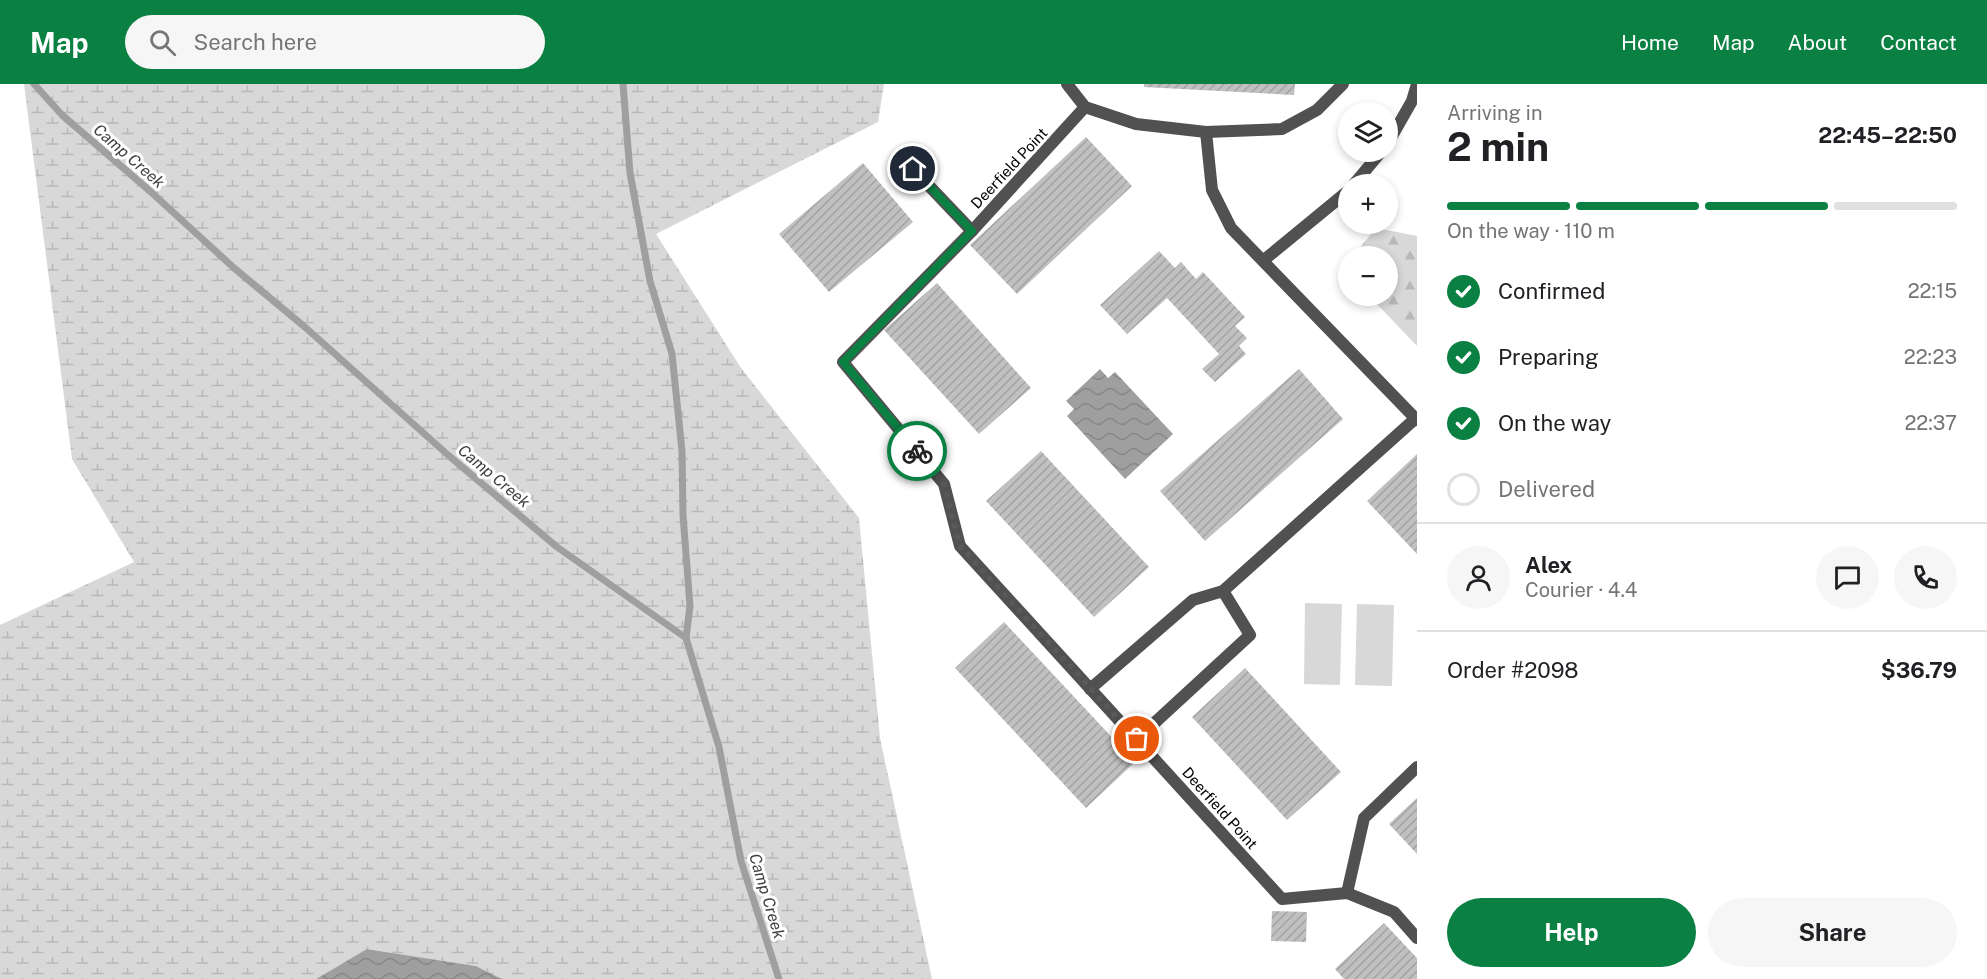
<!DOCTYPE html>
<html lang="en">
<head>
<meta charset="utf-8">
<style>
	body { margin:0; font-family:"Public Sans",sans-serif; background:#f6f6f6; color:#202124; height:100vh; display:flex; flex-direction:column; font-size:22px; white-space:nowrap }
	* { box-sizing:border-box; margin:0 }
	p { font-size:20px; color:#757577 }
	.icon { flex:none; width:33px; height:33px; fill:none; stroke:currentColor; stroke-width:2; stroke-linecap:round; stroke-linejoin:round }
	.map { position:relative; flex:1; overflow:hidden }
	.panel { display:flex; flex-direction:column; background:#fff; width:570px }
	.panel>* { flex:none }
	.buttons { position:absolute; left:1338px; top:18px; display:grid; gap:12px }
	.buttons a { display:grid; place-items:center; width:60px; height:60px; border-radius:50%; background:#fff; box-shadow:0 3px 9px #0003; font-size:30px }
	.pin { position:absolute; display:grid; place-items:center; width:51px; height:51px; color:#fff; margin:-26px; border:3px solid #fff; border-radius:50%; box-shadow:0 2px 6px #0007 }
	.courier { position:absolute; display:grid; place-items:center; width:60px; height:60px; margin:-30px; border:4px solid #0b8043; border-radius:50%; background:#fff; color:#222; box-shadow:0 2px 8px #0007 }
	.headline em { font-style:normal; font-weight:700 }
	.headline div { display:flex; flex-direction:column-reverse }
	.headline { display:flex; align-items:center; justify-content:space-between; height:102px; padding:0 30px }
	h1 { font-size:39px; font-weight:700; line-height:45px }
	.bar { display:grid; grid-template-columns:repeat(4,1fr); gap:9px 6px; align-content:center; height:72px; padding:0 30px }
	.bar i { height:8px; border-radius:4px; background:#e0e0e0 }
	.bar .active { background:#0b8043 }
	.bar p { grid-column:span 4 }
	.line { display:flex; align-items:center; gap:15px; padding:0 30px; border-top:2px solid #e0e0e0 }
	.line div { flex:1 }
	.round { display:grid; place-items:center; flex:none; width:63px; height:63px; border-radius:32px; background:#f6f6f6 }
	ol { padding:0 30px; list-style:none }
	li { display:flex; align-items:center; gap:18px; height:66px }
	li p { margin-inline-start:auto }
	li .icon { padding:6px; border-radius:50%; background:#0b8043; color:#fff; stroke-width:4 }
	li:last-child { color:#757577 }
	li i { width:33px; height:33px; border:3px solid #e0e0e0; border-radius:50% }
	.cta { display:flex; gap:12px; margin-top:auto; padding:12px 30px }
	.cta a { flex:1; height:69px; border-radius:36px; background:#0b8043; color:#fff; font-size:24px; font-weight:700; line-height:69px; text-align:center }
	.cta a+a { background:#f6f6f6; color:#202124 }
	header { display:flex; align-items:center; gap:36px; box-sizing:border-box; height:84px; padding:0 30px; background:#0b8043; color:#fff }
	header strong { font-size:28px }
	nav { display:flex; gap:33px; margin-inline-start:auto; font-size:21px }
	.search { width:420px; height:54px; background:#f6f6f6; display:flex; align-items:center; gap:15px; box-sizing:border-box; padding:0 21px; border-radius:33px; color:#757577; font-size:22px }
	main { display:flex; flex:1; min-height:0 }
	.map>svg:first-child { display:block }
	.grass { fill:#d8d8d8 }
	.forest { fill:url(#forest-firs) }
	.wetland { fill:url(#wetland-marsh) }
	.water { fill:url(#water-waves) }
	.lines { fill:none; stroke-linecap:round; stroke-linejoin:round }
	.stream { stroke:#9f9f9f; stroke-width:7 }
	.building { fill:url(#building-hatch) }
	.street { stroke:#515151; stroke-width:12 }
	.done { stroke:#595959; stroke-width:6; stroke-dasharray:0 10.8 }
	.route { stroke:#0b8043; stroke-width:8 }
	.labels { text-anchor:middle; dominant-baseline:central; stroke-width:6; stroke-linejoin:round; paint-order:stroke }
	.street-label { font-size:15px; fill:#000; stroke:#fff }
	.water-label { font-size:16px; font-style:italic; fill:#404040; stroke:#fff }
</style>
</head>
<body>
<header>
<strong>Map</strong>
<div class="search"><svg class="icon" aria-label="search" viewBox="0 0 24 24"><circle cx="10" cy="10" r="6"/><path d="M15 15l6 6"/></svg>Search here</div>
<nav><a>Home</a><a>Map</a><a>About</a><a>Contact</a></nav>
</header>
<main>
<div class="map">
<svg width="1417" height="895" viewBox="0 0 1417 895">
	<defs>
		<pattern id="forest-firs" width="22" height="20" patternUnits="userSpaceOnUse" patternTransform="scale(1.5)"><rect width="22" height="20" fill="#d8d8d8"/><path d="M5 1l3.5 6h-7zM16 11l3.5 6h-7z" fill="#b8b8b8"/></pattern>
		<pattern id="wetland-marsh" width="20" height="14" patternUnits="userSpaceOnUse" patternTransform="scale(1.5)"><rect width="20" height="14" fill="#d8d8d8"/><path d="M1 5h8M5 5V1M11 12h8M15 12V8" fill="none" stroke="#b8b8b8"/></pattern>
		<pattern id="water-waves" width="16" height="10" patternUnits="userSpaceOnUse" patternTransform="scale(1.5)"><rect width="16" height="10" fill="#9f9f9f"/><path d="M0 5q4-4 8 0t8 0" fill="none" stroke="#878787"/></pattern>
		<pattern id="building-hatch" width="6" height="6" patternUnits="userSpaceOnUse" patternTransform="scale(1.5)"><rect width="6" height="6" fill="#c0c0c0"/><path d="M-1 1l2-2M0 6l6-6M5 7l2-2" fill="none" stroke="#a3a3a3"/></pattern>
	</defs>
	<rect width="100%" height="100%" fill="#fff"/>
	<g class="grass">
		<polygon points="1305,519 1342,520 1340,601 1304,600"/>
		<polygon points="1357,520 1394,521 1392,602 1355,601"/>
	</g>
	<polygon class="forest" points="1376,144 1417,152 1417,262 1374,217 1372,212 1388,212 1388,172 1360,172 1358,166"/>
	<polygon class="wetland" points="24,0 884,0 878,38 656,150 741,284 859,434 880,654 932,895 502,895 476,882 368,865 316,895 0,895 0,541 134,478 72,375"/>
	<g class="water">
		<polygon points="1100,285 1108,294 1115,288 1173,350 1125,395 1067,332 1074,325 1066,317"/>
		<polygon points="367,865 476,882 502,895 316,895"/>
	</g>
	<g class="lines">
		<g class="stream">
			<polyline points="34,0 62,31 151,108 234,184 306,244 448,371 557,463 686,554 719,663 741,777 779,895"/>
			<polyline points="623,0 630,89 650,197 672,270 682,367 683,431 690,522 686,554"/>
		</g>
	</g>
	<g class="building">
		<polygon points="1144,0 1295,0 1294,11 1144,3"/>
		<polygon points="1086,53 1132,102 1017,210 970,161"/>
		<polygon points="863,79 913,138 829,208 779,150"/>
		<polygon points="1159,167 1175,184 1181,178 1196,195 1203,188 1245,233 1235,242 1247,254 1239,262 1246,270 1215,298 1202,285 1219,270 1167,214 1127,250 1100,221"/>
		<polygon points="937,199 1031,304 979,350 884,246"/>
		<polygon points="1299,285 1343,335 1205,457 1160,407"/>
		<polygon points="1041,367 1149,483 1094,533 986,417"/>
		<polygon points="1417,370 1417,470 1367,417"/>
		<polygon points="1004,538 1135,678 1086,724 955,584"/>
		<polygon points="1245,584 1341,688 1287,736 1192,633"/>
		<polygon points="1417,714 1417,770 1389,740"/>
		<polygon points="1272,827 1307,828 1306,858 1271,857"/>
		<polygon points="1384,839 1417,874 1417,895 1344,895 1335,885"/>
	</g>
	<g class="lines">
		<g class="street">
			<polyline points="1067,0 1085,23 1136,40 1206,48 1282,45 1317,26 1343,0"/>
			<polyline points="1085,23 972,147 843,278 944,400 960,462 1282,815 1347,809 1394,828 1417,854"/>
			<polyline points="1206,48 1212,106 1231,144 1417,336"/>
			<polyline points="1388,59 1412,17 1417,0"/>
			<polyline points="913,85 972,147"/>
			<polyline points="1354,100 1381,68"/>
			<polyline points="1264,176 1348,107"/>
			<polyline points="1090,605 1193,516 1223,507 1416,334"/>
			<polyline points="1137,655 1250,551 1223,507"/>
			<polyline points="1347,809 1364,734 1417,683"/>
		</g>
	</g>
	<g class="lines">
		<polyline class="done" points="917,367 944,400 960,462 1137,655"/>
		<polyline class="route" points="913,85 972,147 843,278 917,367"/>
	</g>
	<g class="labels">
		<g class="street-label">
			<text transform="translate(1009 84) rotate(-47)">Deerfield Point</text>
			<text transform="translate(1220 724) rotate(48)">Deerfield Point</text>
		</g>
		<g class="water-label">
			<text transform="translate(129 72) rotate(41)">Camp Creek</text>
			<text transform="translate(494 392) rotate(40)">Camp Creek</text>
			<text transform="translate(767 812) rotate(73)">Camp Creek</text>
		</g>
	</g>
</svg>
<div class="buttons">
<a><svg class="icon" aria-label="layers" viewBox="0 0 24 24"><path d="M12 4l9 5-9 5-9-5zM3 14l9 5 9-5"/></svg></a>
<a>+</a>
<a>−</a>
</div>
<div class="pin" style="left:1137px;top:655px;background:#ea580c"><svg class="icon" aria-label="bag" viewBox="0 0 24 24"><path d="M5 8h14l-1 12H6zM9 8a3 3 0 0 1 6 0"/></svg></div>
<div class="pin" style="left:913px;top:85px;background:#1f2937"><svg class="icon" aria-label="home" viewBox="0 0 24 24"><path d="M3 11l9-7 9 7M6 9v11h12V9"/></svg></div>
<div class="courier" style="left:917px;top:367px"><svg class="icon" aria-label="bike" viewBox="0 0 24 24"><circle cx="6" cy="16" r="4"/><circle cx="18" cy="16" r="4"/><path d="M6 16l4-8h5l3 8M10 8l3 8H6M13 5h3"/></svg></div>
</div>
<section class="panel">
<div class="headline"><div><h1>2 min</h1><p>Arriving in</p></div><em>22:45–22:50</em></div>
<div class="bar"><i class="active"></i><i class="active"></i><i class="active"></i><i></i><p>On the way · 110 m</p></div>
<ol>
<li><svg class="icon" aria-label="check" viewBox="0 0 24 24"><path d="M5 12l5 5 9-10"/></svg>Confirmed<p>22:15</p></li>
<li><svg class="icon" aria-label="check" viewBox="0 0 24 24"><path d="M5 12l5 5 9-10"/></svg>Preparing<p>22:23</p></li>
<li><svg class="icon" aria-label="check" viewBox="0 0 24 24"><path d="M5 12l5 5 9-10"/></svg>On the way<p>22:37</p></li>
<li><i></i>Delivered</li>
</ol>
<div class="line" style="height:108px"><a class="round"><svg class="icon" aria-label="person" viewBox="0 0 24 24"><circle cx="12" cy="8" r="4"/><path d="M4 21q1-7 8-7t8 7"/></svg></a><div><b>Alex</b><p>Courier · 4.4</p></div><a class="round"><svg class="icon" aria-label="chat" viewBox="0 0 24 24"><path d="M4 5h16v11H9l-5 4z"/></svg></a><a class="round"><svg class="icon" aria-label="phone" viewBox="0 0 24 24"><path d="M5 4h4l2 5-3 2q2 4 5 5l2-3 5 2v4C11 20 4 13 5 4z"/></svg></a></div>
<div class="line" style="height:78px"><div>Order #2098</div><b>$36.79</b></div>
<div class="cta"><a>Help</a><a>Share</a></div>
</section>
</main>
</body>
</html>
